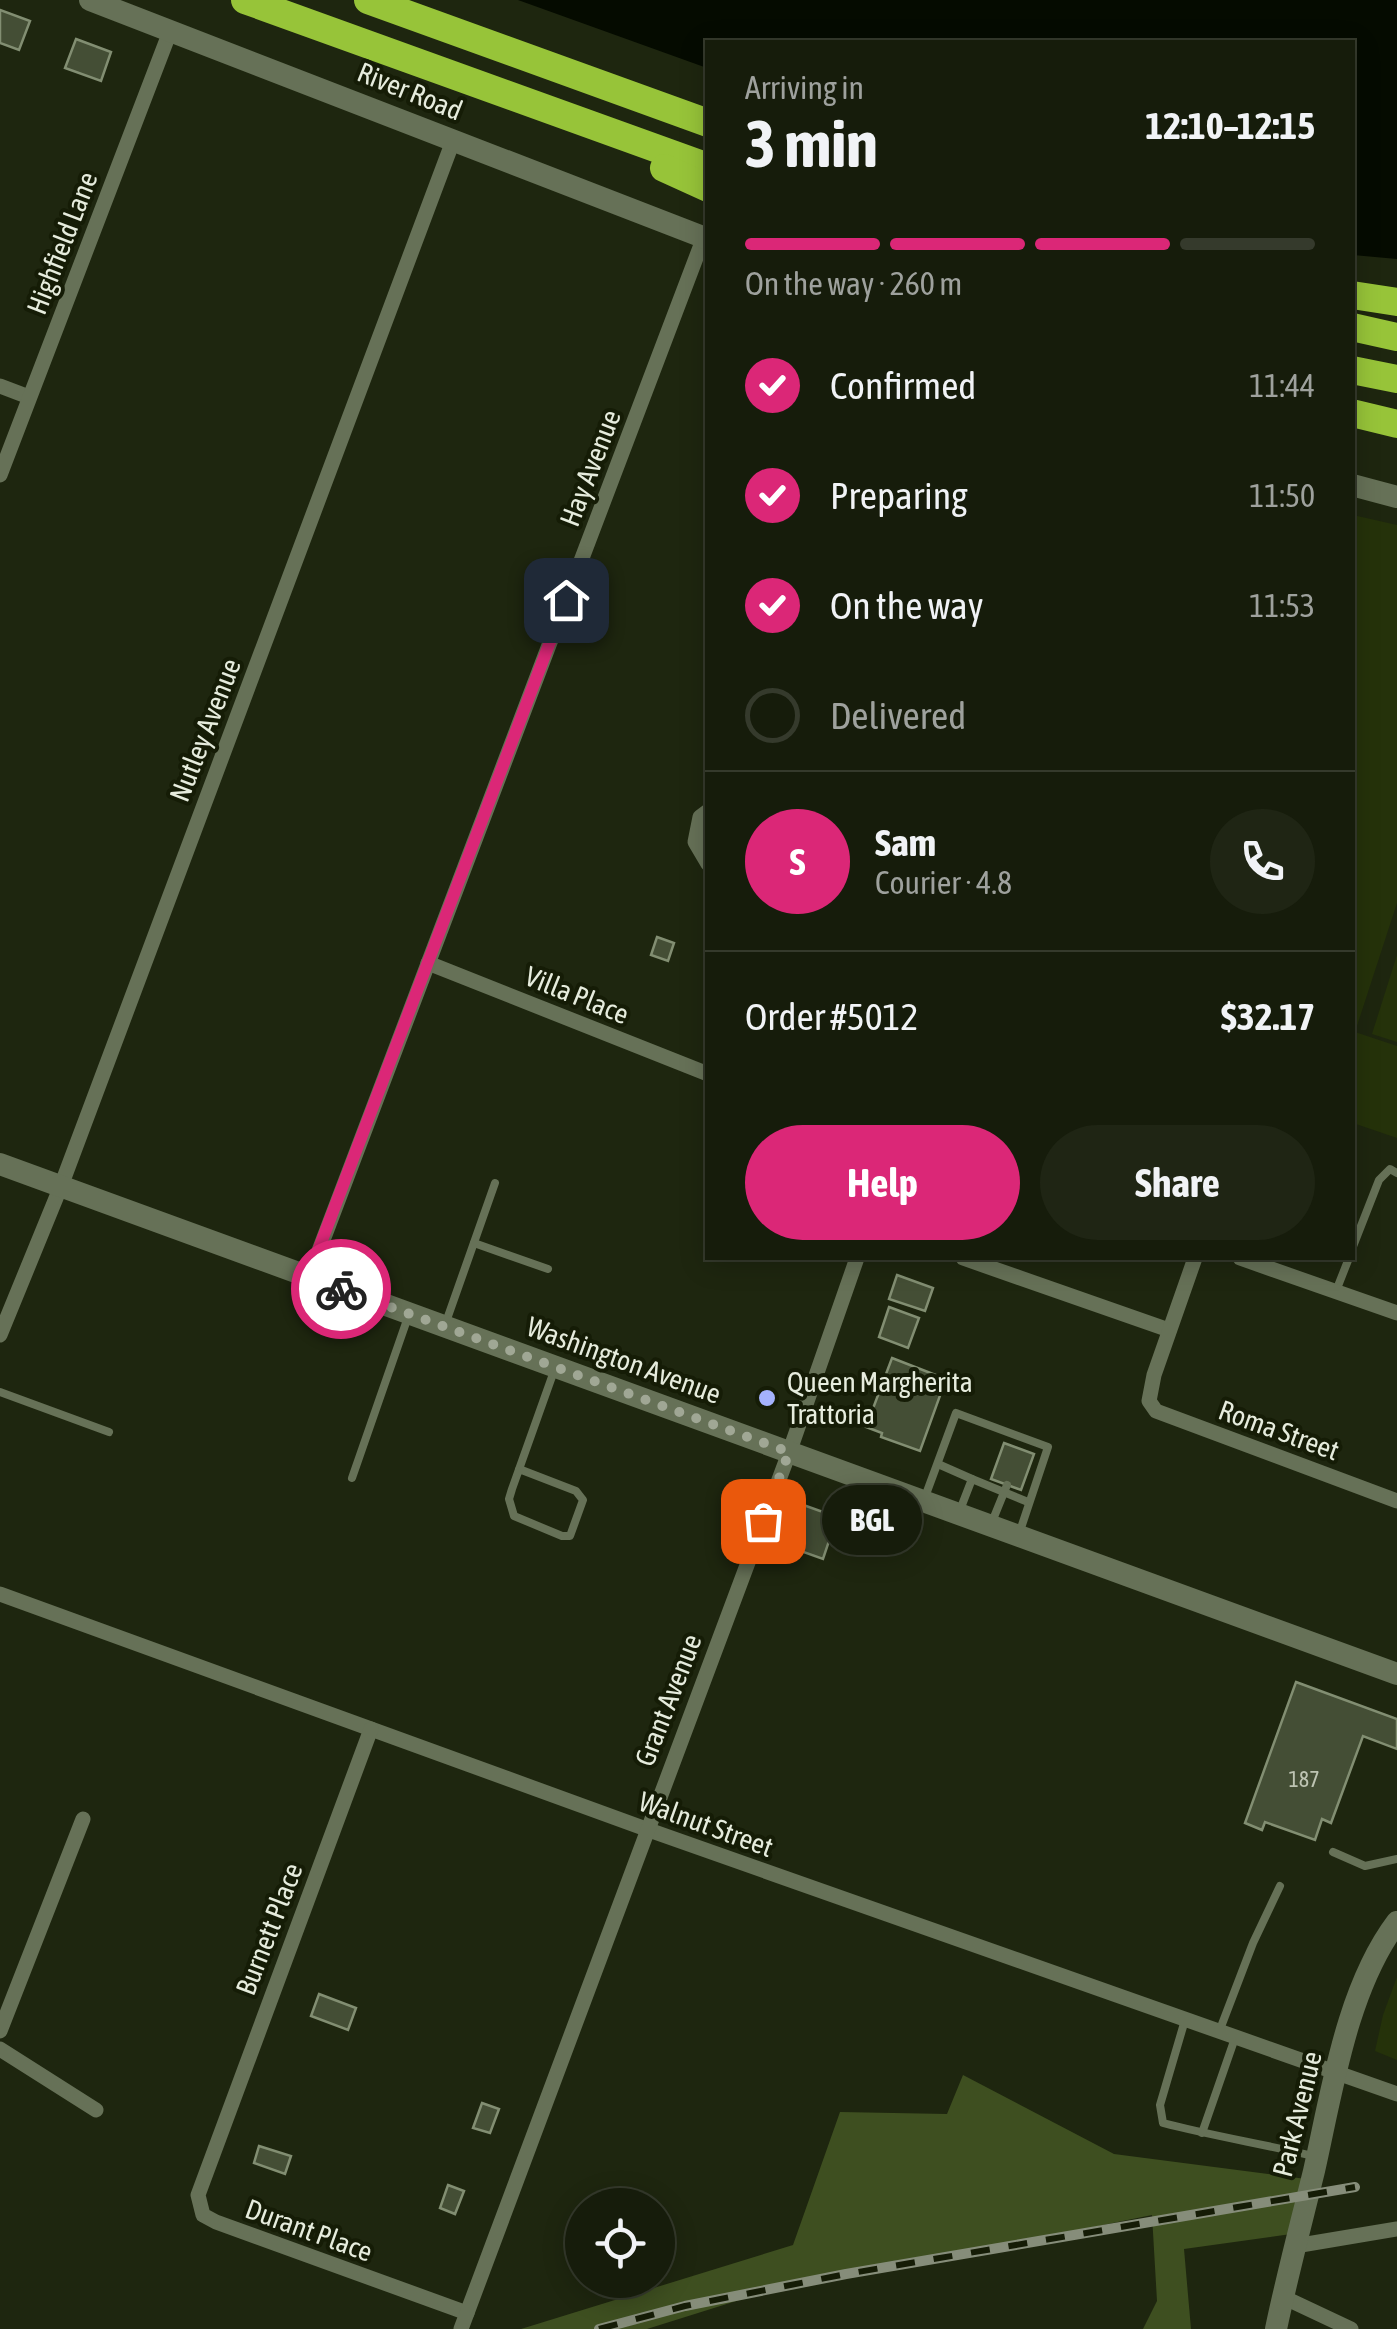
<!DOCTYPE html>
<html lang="en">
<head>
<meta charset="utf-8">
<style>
	body { margin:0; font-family:"Asap Condensed",sans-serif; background:#1f2514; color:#f1f3f6; height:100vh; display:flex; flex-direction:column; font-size:38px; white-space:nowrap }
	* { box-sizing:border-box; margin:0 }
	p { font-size:32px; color:#9ea19d }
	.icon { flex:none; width:55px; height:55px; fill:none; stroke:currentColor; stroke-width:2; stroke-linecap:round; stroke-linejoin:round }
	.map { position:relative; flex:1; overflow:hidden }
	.side { position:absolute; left:705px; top:40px; width:650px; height:1220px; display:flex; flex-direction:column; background:#161c0b; border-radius:0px; box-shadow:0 5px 25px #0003,0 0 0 2px #353a2c }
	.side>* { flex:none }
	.fabs { position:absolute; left:565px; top:2188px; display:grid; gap:20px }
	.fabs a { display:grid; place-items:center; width:110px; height:110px; border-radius:50%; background:#161c0b; box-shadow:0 5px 25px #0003,0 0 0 2px #353a2c; font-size:50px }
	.pin { position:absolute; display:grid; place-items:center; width:85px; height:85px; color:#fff; margin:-42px; border-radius:20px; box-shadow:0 5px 15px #0006 }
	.courier { position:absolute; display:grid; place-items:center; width:100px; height:100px; margin:-50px; border:8px solid #db2777; border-radius:50%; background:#fff; color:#222; box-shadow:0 2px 12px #0007 }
	.bubble { position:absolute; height:70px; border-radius:35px; background:#161c0b; box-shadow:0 5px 25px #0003,0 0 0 2px #353a2c; font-size:32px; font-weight:700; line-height:70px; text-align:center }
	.summary em { font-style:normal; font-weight:700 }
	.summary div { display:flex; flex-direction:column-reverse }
	.summary { display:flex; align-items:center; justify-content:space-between; height:170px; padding:0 40px }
	h1 { font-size:65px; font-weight:700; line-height:75px }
	.bar { display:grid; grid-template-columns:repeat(4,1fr); gap:15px 10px; align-content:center; height:120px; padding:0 40px }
	.bar i { height:12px; border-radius:8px; background:#353a2c }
	.bar .current { background:#db2777 }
	.bar p { grid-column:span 4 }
	.line { display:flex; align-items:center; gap:25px; padding:0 40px; border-top:2px solid #353a2c }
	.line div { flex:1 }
	.round { display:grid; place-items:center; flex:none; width:105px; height:105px; border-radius:52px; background:#1f2514 }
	ol { padding:0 40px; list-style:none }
	li { display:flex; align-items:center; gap:30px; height:110px }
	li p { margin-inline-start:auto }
	li .icon { padding:10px; border-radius:50%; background:#db2777; color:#fff; stroke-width:4 }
	li:last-child { color:#9ea19d }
	li i { width:55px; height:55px; border:5px solid #353a2c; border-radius:50% }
	.cta { display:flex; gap:20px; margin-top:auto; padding:20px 40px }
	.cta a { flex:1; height:115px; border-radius:60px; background:#db2777; color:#fff; font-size:40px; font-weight:700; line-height:115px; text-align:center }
	.cta a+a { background:#1f2514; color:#f1f3f6 }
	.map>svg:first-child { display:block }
	.green { fill:#25320a }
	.forest { fill:#3e4f20 }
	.water { fill:#050b00 }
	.building { fill:#444e35; stroke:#828e72; stroke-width:2.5 }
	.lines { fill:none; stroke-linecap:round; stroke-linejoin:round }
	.lane { stroke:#667157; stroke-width:8 }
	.street { stroke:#667157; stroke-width:15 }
	.secondary { stroke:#667157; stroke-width:22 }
	.highway { stroke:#97c439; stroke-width:28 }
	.rail-casing { stroke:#868d7a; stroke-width:10 }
	.rail { stroke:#151c06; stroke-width:6; stroke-dasharray:19; stroke-linecap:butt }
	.done { stroke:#a0a795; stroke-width:10; stroke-dasharray:0 18 }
	.route { stroke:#db2777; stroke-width:12 }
	.poi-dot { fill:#a4b2fc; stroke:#151c06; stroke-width:4 }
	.labels { text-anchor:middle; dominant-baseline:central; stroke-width:8; stroke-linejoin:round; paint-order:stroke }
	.number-label { font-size:22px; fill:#bec4b3 }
	.street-label { font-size:28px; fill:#e6ecdd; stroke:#151c06 }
	.poi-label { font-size:28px; fill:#e6ecdd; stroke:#151c06; text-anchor:start }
</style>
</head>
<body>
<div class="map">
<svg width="1397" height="2329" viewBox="0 0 1397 2329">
	<rect width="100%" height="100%" fill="#1e260f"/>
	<g class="green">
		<polygon points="1353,515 1397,525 1397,903 1355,1032 1397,1046 1397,1138 1353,1123"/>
		<polygon points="1397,955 1397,1042 1372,1034"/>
		<polygon points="1397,1977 1397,2060 1375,2051 1383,2015"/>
	</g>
	<polygon class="forest" points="963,2075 1114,2154 1306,2179 1298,2233 1184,2249 1191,2329 1143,2329 1157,2301 1152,2215 749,2297 647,2329 521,2329 793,2245 840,2112 947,2114"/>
	<polygon class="water" points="518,0 1397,0 1397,259 1353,255 1352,42 708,42 707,68"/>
	<g class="building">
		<polygon points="0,10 30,21 19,50 0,43"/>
		<polygon points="76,39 111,52 101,81 65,68"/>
		<polygon points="657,937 674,943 668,961 651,955"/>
		<polygon points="897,1275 933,1288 925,1311 889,1299"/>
		<polygon points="889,1307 919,1318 908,1348 879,1337"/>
		<polygon points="892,1358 946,1379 920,1451 881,1437 882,1433 866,1427"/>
		<polygon points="1004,1443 1034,1454 1021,1490 991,1479"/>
		<polygon points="795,1502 837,1517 823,1559 781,1544"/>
		<polygon points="1296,1682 1397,1719 1397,1749 1363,1736 1331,1823 1322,1819 1315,1840 1265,1822 1262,1830 1245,1823"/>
		<polygon points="319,1994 356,2008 348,2030 311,2016"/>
		<polygon points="482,2103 499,2109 490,2133 473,2128"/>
		<polygon points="259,2146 291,2156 285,2174 254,2163"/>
		<polygon points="448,2185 464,2191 455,2214 440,2208"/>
	</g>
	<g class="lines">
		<g class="lane">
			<polyline points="474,1243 548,1269"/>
			<polyline points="1352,1249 1379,1180 1390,1169 1397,1173"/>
			<polyline points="1336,1291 1349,1258"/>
			<polyline points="446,1322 495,1183"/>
			<polyline points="0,1392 109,1432"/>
			<polyline points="938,1464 972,1479 960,1510"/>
			<polyline points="519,1469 576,1491 583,1500 570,1536 562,1536 514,1516 509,1499 512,1489 554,1371"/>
			<polyline points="352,1478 408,1317"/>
			<polyline points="972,1479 1028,1502"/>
			<polyline points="925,1497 956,1413 1048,1447 1020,1531"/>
			<polyline points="992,1522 1007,1485"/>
			<polyline points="1333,1852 1365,1866 1397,1859"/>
			<path d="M1185,2020L1160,2105L1163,2123C1213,2136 1263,2144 1313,2156"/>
			<polyline points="1219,2032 1253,1943 1280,1886"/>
			<polyline points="1202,2133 1235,2038"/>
		</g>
		<g class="street">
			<polyline points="0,386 29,397"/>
			<polyline points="0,475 171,29"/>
			<polyline points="708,811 700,817 695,842 708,864"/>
			<polyline points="428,963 708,1074"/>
			<polyline points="963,1258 1169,1330"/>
			<polyline points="1195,1258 1154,1375 1149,1401 1156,1411 1397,1501"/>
			<polyline points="1240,1258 1397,1313"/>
			<polyline points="309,1277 704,237"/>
			<polyline points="0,1335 61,1186 453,141"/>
			<polyline points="0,1594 646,1829 1397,2094"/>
			<polyline points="371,1729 198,2195 203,2215 216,2222 467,2313"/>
			<polyline points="0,2031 83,1819"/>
			<polyline points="0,2049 96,2110"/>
			<polyline points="1295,2246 1397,2229"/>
			<polyline points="1283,2297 1351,2329"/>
			<polyline points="461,2329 789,1453 857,1258"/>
		</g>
		<g class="secondary">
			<polyline points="90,0 708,239"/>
			<polyline points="1352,485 1397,497"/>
			<polyline points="0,1164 1397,1674"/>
			<path d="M1276,2329C1287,2276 1301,2224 1314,2171C1332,2091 1347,1988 1397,1922"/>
		</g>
		<g class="highway">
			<polyline points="245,0 708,167"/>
			<polyline points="368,0 708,123"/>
			<polyline points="664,168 708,188"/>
			<polyline points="1352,295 1397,302"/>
			<polyline points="1352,327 1397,337"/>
			<polyline points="1352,370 1397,379"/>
			<polyline points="1352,413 1397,424"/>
		</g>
		<defs>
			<polyline id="rail" points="599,2329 685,2306 846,2274 1355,2187"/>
		</defs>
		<use href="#rail" class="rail-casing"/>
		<use href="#rail" class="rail"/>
	</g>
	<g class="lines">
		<polyline class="done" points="341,1289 789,1452 763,1521"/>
		<polyline class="route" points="341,1289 308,1277 566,600"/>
	</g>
	<circle class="poi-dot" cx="767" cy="1398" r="10"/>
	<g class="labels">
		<g class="number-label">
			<text x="1304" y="1779">187</text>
		</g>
		<g class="street-label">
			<text transform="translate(410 91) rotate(22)">River Road</text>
			<text transform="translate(62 243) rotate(-69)">Highfield Lane</text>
			<text transform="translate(590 468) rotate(-69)">Hay Avenue</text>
			<text transform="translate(205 730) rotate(-69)">Nutley Avenue</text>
			<text transform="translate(577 995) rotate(22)">Villa Place</text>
			<text transform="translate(624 1360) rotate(20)">Washington Avenue</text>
			<text transform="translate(1279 1430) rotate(20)">Roma Street</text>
			<text transform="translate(668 1700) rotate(-69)">Grant Avenue</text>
			<text transform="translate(706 1824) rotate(20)">Walnut Street</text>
			<text transform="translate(269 1929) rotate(-69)">Burnett Place</text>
			<text transform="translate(1297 2114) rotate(-76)">Park Avenue</text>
			<text transform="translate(309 2230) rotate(20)">Durant Place</text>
		</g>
		<g class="poi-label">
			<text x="787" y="1382">Queen Margherita<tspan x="787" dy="32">Trattoria</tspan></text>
		</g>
	</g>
</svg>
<div class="fabs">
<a><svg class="icon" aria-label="locate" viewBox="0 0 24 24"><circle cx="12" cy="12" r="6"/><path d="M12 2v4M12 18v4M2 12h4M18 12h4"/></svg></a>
</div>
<div class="pin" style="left:763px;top:1521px;background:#ea580c"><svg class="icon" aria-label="bag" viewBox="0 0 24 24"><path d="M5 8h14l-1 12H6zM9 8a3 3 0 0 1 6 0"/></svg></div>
<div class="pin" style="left:566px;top:600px;background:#1f2937"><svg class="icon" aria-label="home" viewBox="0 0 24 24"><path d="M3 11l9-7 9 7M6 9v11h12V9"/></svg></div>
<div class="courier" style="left:341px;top:1289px"><svg class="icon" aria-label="bike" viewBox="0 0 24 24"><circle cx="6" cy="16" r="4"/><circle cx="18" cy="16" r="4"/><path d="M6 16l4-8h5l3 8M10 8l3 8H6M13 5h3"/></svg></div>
<div class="bubble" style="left:822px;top:1485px;width:100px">BGL</div>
<section class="side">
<div class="summary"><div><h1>3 min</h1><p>Arriving in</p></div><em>12:10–12:15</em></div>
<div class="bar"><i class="current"></i><i class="current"></i><i class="current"></i><i></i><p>On the way · 260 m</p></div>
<ol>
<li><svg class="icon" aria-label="check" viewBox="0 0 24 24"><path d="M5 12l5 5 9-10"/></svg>Confirmed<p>11:44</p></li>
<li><svg class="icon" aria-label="check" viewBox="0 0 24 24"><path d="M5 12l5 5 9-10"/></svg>Preparing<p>11:50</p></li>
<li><svg class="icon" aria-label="check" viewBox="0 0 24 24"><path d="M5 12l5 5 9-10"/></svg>On the way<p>11:53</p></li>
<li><i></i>Delivered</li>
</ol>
<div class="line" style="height:180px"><b class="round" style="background:#db2777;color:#fff">S</b><div><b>Sam</b><p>Courier · 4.8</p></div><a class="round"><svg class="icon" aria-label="phone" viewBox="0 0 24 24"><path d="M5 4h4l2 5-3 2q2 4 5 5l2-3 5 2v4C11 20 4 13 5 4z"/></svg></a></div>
<div class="line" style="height:130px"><div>Order #5012</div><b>$32.17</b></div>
<div class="cta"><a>Help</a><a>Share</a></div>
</section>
</div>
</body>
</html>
